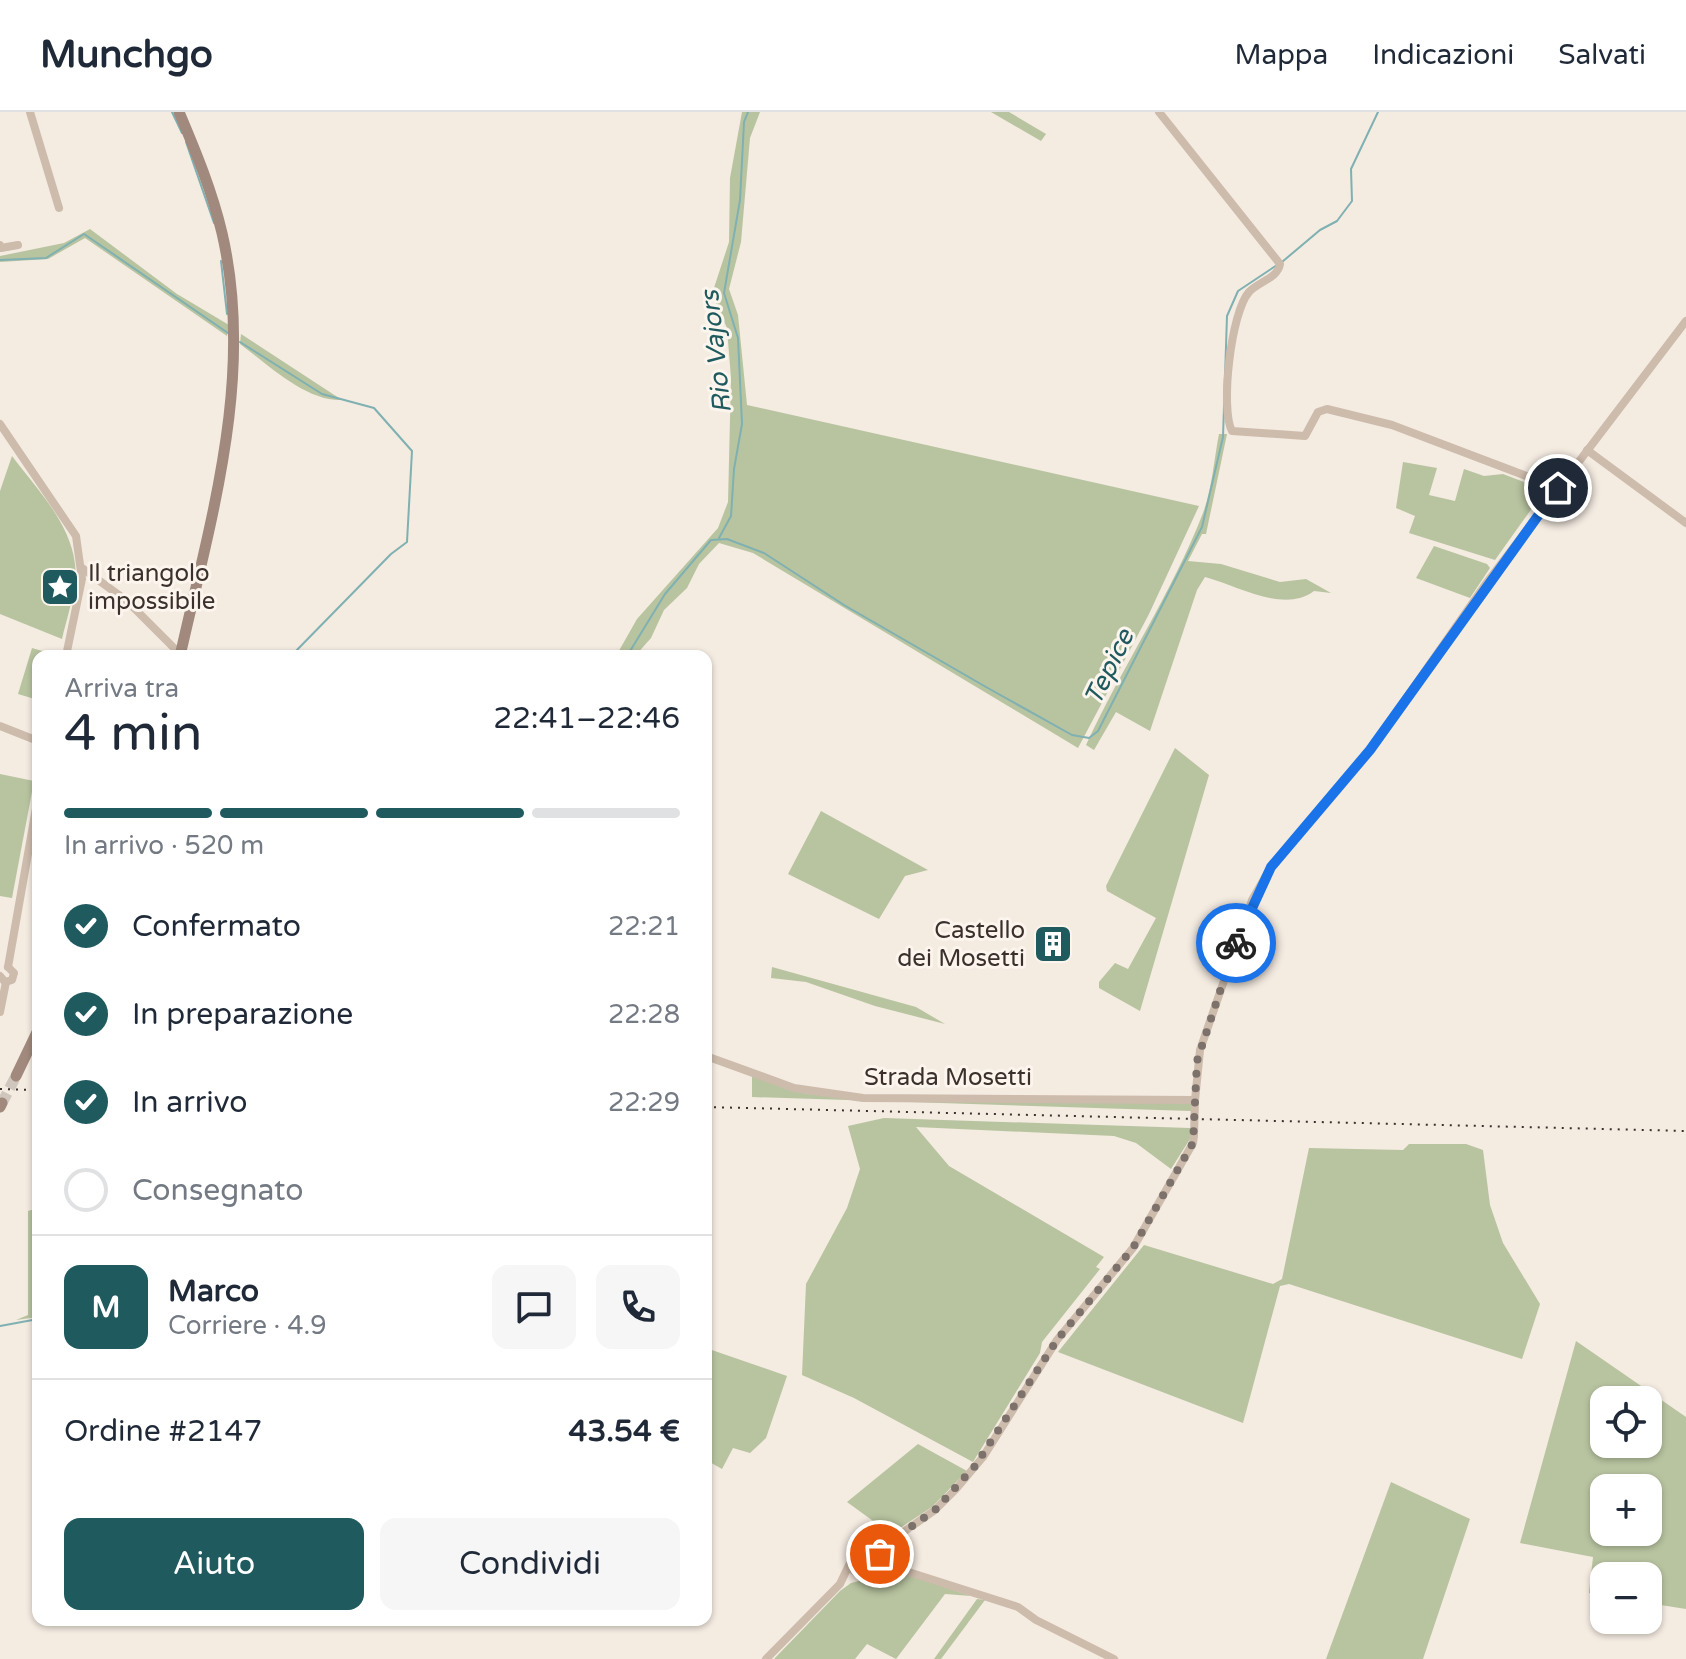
<!DOCTYPE html>
<html lang="it">
<head>
<meta charset="utf-8">
<style>
	body { margin:0; font-family:"Varela Round",sans-serif; background:#f6f6f7; color:#1f2937; height:100vh; display:flex; flex-direction:column; font-size:30px; white-space:nowrap }
	* { box-sizing:border-box; margin:0 }
	p { font-size:26px; color:#747a83 }
	.icon { flex:none; width:44px; height:44px; fill:none; stroke:currentColor; stroke-width:2; stroke-linecap:round; stroke-linejoin:round }
	.map { position:relative; flex:1; overflow:hidden }
	.details { position:absolute; left:32px; top:538px; width:680px; height:976px; display:flex; flex-direction:column; background:#fff; border-radius:16px; box-shadow:0 2px 6px #0004 }
	.details>* { flex:none }
	.controls { position:absolute; left:1590px; top:1274px; display:grid; gap:16px }
	.controls a { display:grid; place-items:center; width:72px; height:72px; border-radius:16px; background:#fff; box-shadow:0 2px 6px #0004; font-size:40px }
	.pin { position:absolute; display:grid; place-items:center; width:68px; height:68px; color:#fff; margin:-34px; border:4px solid #fff; border-radius:50%; box-shadow:0 2px 8px #0007 }
	.courier { position:absolute; display:grid; place-items:center; width:80px; height:80px; margin:-40px; border:6px solid #1a73e8; border-radius:50%; background:#fff; color:#222; box-shadow:0 2px 10px #0007 }
	.overview em { font-style:normal; font-weight:600 }
	.overview div { display:flex; flex-direction:column-reverse }
	.overview { display:flex; align-items:center; justify-content:space-between; height:136px; padding:0 32px }
	h1 { font-size:52px; font-weight:600; line-height:60px }
	.bar { display:grid; grid-template-columns:repeat(4,1fr); gap:12px 8px; align-content:center; height:96px; padding:0 32px }
	.bar i { height:10px; border-radius:6px; background:#e0e1e3 }
	.bar .current { background:#1f5a5e }
	.bar p { grid-column:span 4 }
	.line { display:flex; align-items:center; gap:20px; padding:0 32px; border-top:2px solid #e0e1e3 }
	.line div { flex:1 }
	.round { display:grid; place-items:center; flex:none; width:84px; height:84px; border-radius:16px; background:#f6f6f7 }
	ol { padding:0 32px; list-style:none }
	li { display:flex; align-items:center; gap:24px; height:88px }
	li p { margin-inline-start:auto }
	li .icon { padding:8px; border-radius:50%; background:#1f5a5e; color:#fff; stroke-width:4 }
	li:last-child { color:#747a83 }
	li i { width:44px; height:44px; border:4px solid #e0e1e3; border-radius:50% }
	.button { display:flex; gap:16px; margin-top:auto; padding:16px 32px }
	.button a { flex:1; height:92px; border-radius:16px; background:#1f5a5e; color:#fff; font-size:32px; font-weight:600; line-height:92px; text-align:center }
	.button a+a { background:#f6f6f7; color:#1f2937 }
	header { display:flex; align-items:center; gap:48px; box-sizing:border-box; height:112px; padding:0 40px; background:#fff; border-bottom:2px solid #e0e1e3 }
	header strong { font-size:38px }
	nav { display:flex; gap:44px; margin-inline-start:auto; font-size:28px }
	.map>svg:first-child { display:block }
	.green { fill:#b8c4a0; fill-rule:evenodd }
	.lines { fill:none; stroke-linecap:round; stroke-linejoin:round }
	.stream { stroke:#7fb0b2; stroke-width:2 }
	.secondary-tunnel { stroke:#cfc6bd; stroke-width:11; stroke-dasharray:11 5.5; stroke-linecap:butt }
	.minor { stroke:#cdbbac; stroke-width:8 }
	.secondary { stroke:#a18a7d; stroke-width:11 }
	.rail { stroke:#3b302b; stroke-width:2; stroke-dasharray:2 6; stroke-linecap:butt }
	.minor-bridge { stroke:#cdbbac; stroke-width:8 }
	.done { stroke:#7c716b; stroke-width:8; stroke-dasharray:0 14.4 }
	.route { stroke:#1a73e8; stroke-width:10 }
	.labels { text-anchor:middle; dominant-baseline:central; stroke-width:6; stroke-linejoin:round; paint-order:stroke }
	.poi-label { font-size:24px; fill:#3b302b; stroke:#fbf5ee; text-anchor:start }
	.street-label { font-size:24px; fill:#3b302b; stroke:#fbf5ee }
	.water-label { font-size:26px; font-style:italic; fill:#1f5a5e; stroke:#fbf5ee }
</style>
</head>
<body>
<header>
<strong>Munchgo</strong>
<nav><a>Mappa</a><a>Indicazioni</a><a>Salvati</a></nav>
</header>
<div class="map">
<svg width="1686" height="1547" viewBox="0 0 1686 1547">
	<rect width="100%" height="100%" fill="#f4ebe1"/>
	<g class="green">
		<polygon points="742,0 760,0 750,26 741,130 729,177 738,203 747,293 1199,394 1149,502 1078,636 753,441 719,431 699,452 687,476 664,498 651,526 635,544 616,544 637,507 718,416 728,390 731,266 727,216 712,182 729,130 730,66"/>
		<polygon points="991,0 1009,0 1046,22 1041,29"/>
		<polygon points="90,117 177,182 229,213 227,224 85,126 48,147 0,150 0,144 64,131"/>
		<path d="M241,222L342,288C305,289 269,253 240,232Z"/>
		<path d="M1219,322H1227L1206,422H1202L1188,449L1221,452L1280,470L1306,467L1331,481L1314,479C1284,502 1236,473 1205,465L1197,478L1150,619L1116,600L1094,638L1086,633C1122,555 1172,481 1203,401C1212,377 1214,347 1219,322Z"/>
		<path d="M12,344C36,376 70,410 75,452C78,474 67,505 62,527L0,502V379Z"/>
		<polygon points="1403,350 1437,356 1429,383 1455,389 1464,357 1484,364 1503,362 1545,378 1495,448 1409,421 1415,404 1396,396"/>
		<polygon points="1434,434 1487,452 1490,456 1470,486 1416,466"/>
		<polygon points="32,536 59,544 38,544 38,588 18,582"/>
		<polygon points="1175,636 1209,663 1140,899 1099,876 1099,870 1115,851 1128,857 1156,806 1107,779 1106,774"/>
		<polygon points="0,662 34,669 12,786 0,784"/>
		<polygon points="821,699 928,758 905,764 879,807 788,762"/>
		<polygon points="772,855 916,895 945,912 875,894 806,870 771,866"/>
		<polygon points="752,964 807,982 1191,991 1191,999 752,985"/>
		<polygon points="884,1006 1190,1016 1190,1027 1171,1057 1136,1031 1114,1024 916,1015 949,1054 1104,1145 1096,1155 1100,1157 1042,1230 1040,1241 973,1350 854,1286 802,1263 806,1172 847,1096 860,1057 848,1014"/>
		<polygon points="1409,1032 1466,1032 1483,1038 1490,1093 1503,1131 1540,1192 1522,1247 1289,1172 1280,1174 1243,1311 1058,1240 1144,1133 1273,1172 1282,1167 1309,1036 1403,1038"/>
		<polygon points="38,1096 38,1205 16,1208 28,1203 28,1099"/>
		<path d="M1576,1229L1686,1305V1497L1648,1491V1464H1604V1484L1589,1481L1593,1445L1520,1431ZM1648,1288V1332H1604V1288ZM1604,1376H1648V1420H1604Z"/>
		<polygon points="706,1236 787,1264 766,1326 750,1341 733,1336 722,1357 706,1348"/>
		<polygon points="918,1332 967,1359 932,1395 891,1422 847,1390"/>
		<polygon points="1391,1370 1470,1407 1423,1547 1326,1547"/>
		<polygon points="897,1459 971,1484 945,1482 896,1547 867,1532 855,1547 774,1547 840,1479 851,1471"/>
		<polygon points="977,1487 985,1488 941,1547 934,1547"/>
	</g>
	<g class="lines">
		<g class="stream">
			<polyline points="172,0 182,21"/>
			<polyline points="186,30 214,111"/>
			<polyline points="0,148 46,146 84,122 228,221"/>
			<polyline points="221,149 227,202"/>
			<polyline points="1282,150 1320,118 1337,109 1352,89 1351,57 1378,0"/>
			<polyline points="240,230 322,282 374,296 412,339 407,430 391,442 291,544"/>
			<polyline points="719,426 731,404 734,357 742,312 738,226 724,181 740,88 744,10 748,0"/>
			<polyline points="627,544 665,482 711,428 727,427 764,441 844,493 986,575 1072,623 1089,626 1098,619 1202,415 1223,325 1227,204 1238,179 1277,153"/>
			<polyline points="0,1214 38,1207"/>
		</g>
		<polyline class="secondary-tunnel" points="2,991 16,964"/>
		<g class="minor">
			<polyline points="30,0 59,96"/>
			<path d="M1159,0L1280,152C1278,166 1258,170 1249,180C1231,200 1220,297 1232,319L1305,324L1318,300L1327,297L1392,313L1558,376"/>
			<polyline points="0,133 1,136 18,133"/>
			<polyline points="0,312 76,424 82,467 66,544"/>
			<polyline points="1587,338 1686,411"/>
			<polyline points="82,456 127,489 182,544"/>
			<polyline points="0,614 38,629"/>
			<polyline points="8,855 38,685"/>
			<polyline points="0,864 5,870 12,868 14,861 8,855"/>
			<polyline points="0,900 6,870"/>
			<polyline points="706,944 794,976 863,986 1195,988 1200,938 1252,788 1271,755 1370,638 1485,473 1686,209"/>
			<polyline points="864,1436 874,1441 878,1453 873,1462 863,1465 851,1457 851,1444 859,1437 888,1430"/>
			<polyline points="766,1547 840,1472 849,1453"/>
			<polyline points="1114,1547 1036,1508 1018,1495 896,1456 878,1446 889,1430 935,1398 956,1377 983,1345 1057,1228 1133,1136 1193,1031 1194,1023"/>
		</g>
		<g class="secondary">
			<path d="M179,0C196,40 212,79 222,121C255,263 211,406 180,544"/>
			<polyline points="16,964 38,918"/>
			<polyline points="0,995 2,991"/>
		</g>
		<g class="rail">
			<polyline points="0,977 38,978"/>
			<polyline points="706,995 1686,1019"/>
		</g>
		<polyline class="minor-bridge" points="1194,1023 1195,988"/>
	</g>
	<g class="lines">
		<polyline class="done" points="880,1442 889,1430 935,1398 975,1354 1057,1228 1133,1136 1193,1031 1197,949 1236,831"/>
		<polyline class="route" points="1236,831 1271,755 1370,638 1558,376"/>
	</g>
	<defs>
		<symbol id="sight-square" viewBox="-11 -11 22 22"><rect x="-9" y="-9" width="18" height="18" rx="4" fill="#1f5a5e" stroke="#fbf5ee"/><path d="M0-6L1.8-2.2L6-1.7L2.9 1.2L3.7 5.4L0 3.3L-3.7 5.4L-2.9 1.2L-6-1.7L-1.8-2.2Z" fill="#fff"/></symbol>
		<symbol id="building-square" viewBox="-11 -11 22 22"><rect x="-9" y="-9" width="18" height="18" rx="4" fill="#1f5a5e" stroke="#fbf5ee"/><path d="M-4-6H4V6H1V3H-1V6H-4ZM-2.5-4.3h1.7v1.8h-1.7ZM.8-4.3h1.7v1.8H.8ZM-2.5-1h1.7V.8h-1.7ZM.8-1h1.7V.8H.8Z" fill="#fff"/></symbol>
	</defs>
	<g fill-rule="evenodd">
		<use href="#sight-square" x="38" y="453" width="44" height="44"/>
		<use href="#building-square" x="1031" y="810" width="44" height="44"/>
	</g>
	<g class="labels">
		<g class="poi-label">
			<text x="88" y="461">Il triangolo<tspan x="88" dy="28">impossibile</tspan></text>
			<text x="1025" y="818" text-anchor="end">Castello<tspan x="1025" dy="28">dei Mosetti</tspan></text>
		</g>
		<g class="street-label">
			<text x="948" y="965">Strada Mosetti</text>
		</g>
		<g class="water-label">
			<text transform="translate(716 240) rotate(-96)">Rio Vajors</text>
			<text transform="translate(1109 555) rotate(-64)">Tepice</text>
		</g>
	</g>
</svg>
<div class="controls">
<a><svg class="icon" aria-label="locate" viewBox="0 0 24 24"><circle cx="12" cy="12" r="6"/><path d="M12 2v4M12 18v4M2 12h4M18 12h4"/></svg></a>
<a>+</a>
<a>−</a>
</div>
<div class="pin" style="left:880px;top:1442px;background:#ea580c"><svg class="icon" aria-label="bag" viewBox="0 0 24 24"><path d="M5 8h14l-1 12H6zM9 8a3 3 0 0 1 6 0"/></svg></div>
<div class="pin" style="left:1558px;top:376px;background:#1f2937"><svg class="icon" aria-label="home" viewBox="0 0 24 24"><path d="M3 11l9-7 9 7M6 9v11h12V9"/></svg></div>
<div class="courier" style="left:1236px;top:831px"><svg class="icon" aria-label="bike" viewBox="0 0 24 24"><circle cx="6" cy="16" r="4"/><circle cx="18" cy="16" r="4"/><path d="M6 16l4-8h5l3 8M10 8l3 8H6M13 5h3"/></svg></div>
<section class="details">
<div class="overview"><div><h1>4 min</h1><p>Arriva tra</p></div><em>22:41–22:46</em></div>
<div class="bar"><i class="current"></i><i class="current"></i><i class="current"></i><i></i><p>In arrivo · 520 m</p></div>
<ol>
<li><svg class="icon" aria-label="check" viewBox="0 0 24 24"><path d="M5 12l5 5 9-10"/></svg>Confermato<p>22:21</p></li>
<li><svg class="icon" aria-label="check" viewBox="0 0 24 24"><path d="M5 12l5 5 9-10"/></svg>In preparazione<p>22:28</p></li>
<li><svg class="icon" aria-label="check" viewBox="0 0 24 24"><path d="M5 12l5 5 9-10"/></svg>In arrivo<p>22:29</p></li>
<li><i></i>Consegnato</li>
</ol>
<div class="line" style="height:144px"><b class="round" style="background:#1f5a5e;color:#fff">M</b><div><b>Marco</b><p>Corriere · 4.9</p></div><a class="round"><svg class="icon" aria-label="chat" viewBox="0 0 24 24"><path d="M4 5h16v11H9l-5 4z"/></svg></a><a class="round"><svg class="icon" aria-label="phone" viewBox="0 0 24 24"><path d="M5 4h4l2 5-3 2q2 4 5 5l2-3 5 2v4C11 20 4 13 5 4z"/></svg></a></div>
<div class="line" style="height:104px"><div>Ordine #2147</div><b>43.54 €</b></div>
<div class="button"><a>Aiuto</a><a>Condividi</a></div>
</section>
</div>
</body>
</html>
